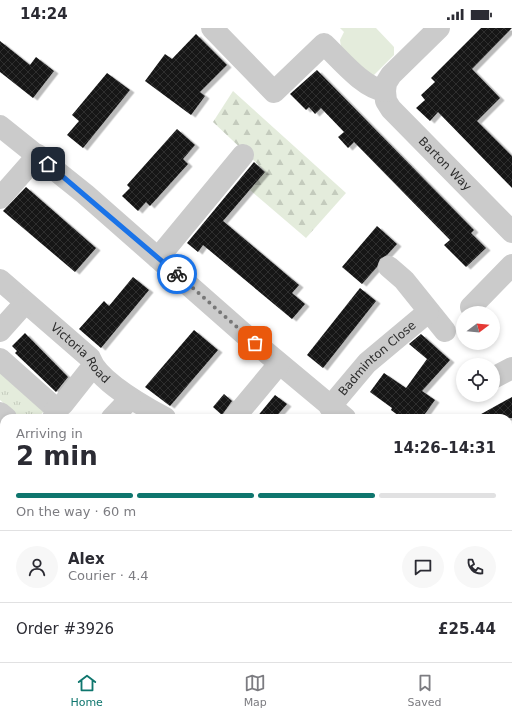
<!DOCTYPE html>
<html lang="en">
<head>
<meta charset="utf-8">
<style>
	body { margin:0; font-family:"DejaVu Sans",sans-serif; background:#f7f7f7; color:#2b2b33; height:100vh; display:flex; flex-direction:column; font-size:15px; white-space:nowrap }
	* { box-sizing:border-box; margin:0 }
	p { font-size:13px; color:#7c7c81 }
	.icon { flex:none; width:22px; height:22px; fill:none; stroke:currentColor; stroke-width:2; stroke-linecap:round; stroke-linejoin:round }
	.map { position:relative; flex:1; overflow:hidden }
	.panel { position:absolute; left:0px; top:386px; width:512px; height:248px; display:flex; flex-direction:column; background:#fff; border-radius:12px 12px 0 0; box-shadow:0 2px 6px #0003 }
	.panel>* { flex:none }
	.needle { width:26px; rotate:74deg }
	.fabs { position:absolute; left:456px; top:278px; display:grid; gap:8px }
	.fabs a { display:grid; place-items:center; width:44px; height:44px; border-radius:50%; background:#fff; box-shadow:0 2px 6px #0003; font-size:20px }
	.pin { position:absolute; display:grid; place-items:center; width:34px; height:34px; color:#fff; margin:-17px; border-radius:8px; box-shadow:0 2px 6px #0006 }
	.courier { position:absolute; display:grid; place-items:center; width:40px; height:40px; margin:-20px; border:3px solid #1a73e8; border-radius:50%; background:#fff; color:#222; box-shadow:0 1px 5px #0007 }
	.summary em { font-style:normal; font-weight:700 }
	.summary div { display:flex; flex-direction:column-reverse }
	.summary { display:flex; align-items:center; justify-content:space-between; height:68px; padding:0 16px }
	h1 { font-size:26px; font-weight:700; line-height:30px }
	.bar { display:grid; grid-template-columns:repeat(4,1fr); gap:6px 4px; align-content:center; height:48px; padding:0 16px }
	.bar i { height:5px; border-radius:3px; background:#e1e1e2 }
	.bar .active { background:#0f766e }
	.bar p { grid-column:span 4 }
	.line { display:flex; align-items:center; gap:10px; padding:0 16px; border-top:1px solid #e1e1e2 }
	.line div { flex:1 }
	.round { display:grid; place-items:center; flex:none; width:42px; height:42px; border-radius:21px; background:#f7f7f7 }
	.status { display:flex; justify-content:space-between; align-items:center; height:28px; padding:0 20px; background:#fff; direction:ltr }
	.status svg { height:11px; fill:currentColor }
	.tabs { display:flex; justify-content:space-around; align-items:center; height:56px; border-top:1px solid #e1e1e2; background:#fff; font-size:11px; color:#7c7c81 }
	.tabs a { display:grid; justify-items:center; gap:2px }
	.tabs .active { color:#0f766e }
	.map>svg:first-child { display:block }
	.grass { fill:#e4ecdc }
	.forest { fill:url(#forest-firs) }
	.park { fill:url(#park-tufts) }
	.building { fill:url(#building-cross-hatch); filter:url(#shadow) }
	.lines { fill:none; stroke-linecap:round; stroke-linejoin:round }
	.minor-tunnel { stroke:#d5d5d5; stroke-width:22; stroke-dasharray:22 11; stroke-linecap:butt }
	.minor { stroke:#cbcbcb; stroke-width:22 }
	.done { stroke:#777; stroke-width:4; stroke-dasharray:0 7.2 }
	.route { stroke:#1a73e8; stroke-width:5 }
	.labels { text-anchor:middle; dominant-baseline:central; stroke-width:4; stroke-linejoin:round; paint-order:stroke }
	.street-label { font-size:12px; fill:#2e2e2e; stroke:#fff }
</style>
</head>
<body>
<div class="status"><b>14:24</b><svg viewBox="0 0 49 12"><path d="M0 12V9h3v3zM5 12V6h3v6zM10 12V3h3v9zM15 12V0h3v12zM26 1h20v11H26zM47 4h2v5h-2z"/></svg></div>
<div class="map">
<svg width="512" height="634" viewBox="0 0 512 634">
	<defs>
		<pattern id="forest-firs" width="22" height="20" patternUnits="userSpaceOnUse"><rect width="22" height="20" fill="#e4ecdc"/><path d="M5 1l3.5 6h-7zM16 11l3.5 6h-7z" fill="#c4cbbd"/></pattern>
		<pattern id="park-tufts" width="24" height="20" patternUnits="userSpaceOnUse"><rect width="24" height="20" fill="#e4ecdc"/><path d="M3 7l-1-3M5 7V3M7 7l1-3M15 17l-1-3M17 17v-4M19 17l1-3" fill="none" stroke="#c4cbbd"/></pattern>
		<pattern id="building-cross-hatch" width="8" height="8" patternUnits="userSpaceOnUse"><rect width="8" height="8" fill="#151515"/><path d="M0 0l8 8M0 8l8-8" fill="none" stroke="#2f2f2f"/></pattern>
		<filter id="shadow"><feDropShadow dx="4.5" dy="2.5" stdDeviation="0" flood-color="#0004"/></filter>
	</defs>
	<rect width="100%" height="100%" fill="#fff"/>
	<polygon class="grass" points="340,0 376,0 394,19 394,27 374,47 368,47 341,19 340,12 344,4"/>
	<polygon class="forest" points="233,63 346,165 306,210 250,162 265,143 213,94"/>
	<polygon class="park" points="0,342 44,383 38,390 21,390 0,372"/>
	<g class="building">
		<polygon points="481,0 512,0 472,41 500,70 477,93 512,128 512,160 438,84 430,93 416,80 425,72 421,67 435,54 431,50"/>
		<polygon points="196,6 227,37 200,64 205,68 191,87 145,53 165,26 172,31"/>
		<polygon points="0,13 30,37 36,29 54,43 33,70 0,44"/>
		<polygon points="317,42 474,202 471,205 486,220 466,239 444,217 450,212 354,114 348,120 338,109 344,104 321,80 315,86 309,79 306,82 290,66"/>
		<polygon points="107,45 130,62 83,120 67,107 79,93 72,87"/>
		<polygon points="177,101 195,117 183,131 188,136 150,178 146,174 138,183 122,168 130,160 127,157"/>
		<polygon points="254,134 265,144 223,193 299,257 292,265 305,276 292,291 203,217 198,224 187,215"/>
		<polygon points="26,159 96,220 75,244 3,183"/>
		<polygon points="377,198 397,216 387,227 380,231 377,239 362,256 342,239"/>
		<polygon points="133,249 149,262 101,320 79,301 104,273 109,278"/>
		<polygon points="360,260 376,273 323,340 307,327"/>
		<polygon points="194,302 218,322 170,378 145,359"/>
		<polygon points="25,305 68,349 56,364 15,325 17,323 12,318"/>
		<polygon points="421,306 450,332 422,363 435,372 422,390 407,390 401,386 399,388 391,382 392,380 370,364 384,345 406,360 427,331 409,316"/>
		<polygon points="224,366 232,373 222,387 213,379"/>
		<polygon points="275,367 287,376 275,390 256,390"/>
		<polygon points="512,369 512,390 474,390"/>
	</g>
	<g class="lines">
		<g class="minor-tunnel">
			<polyline points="232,630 237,634"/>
			<polyline points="176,634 179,630"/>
		</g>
		<g class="minor">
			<path id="s1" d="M212,0L274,64L324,16C340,31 363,60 385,63L386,73L391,81L512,204"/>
			<polyline points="385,63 386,55 391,47 439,0"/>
			<polyline points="0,98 85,166 243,305 345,390"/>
			<polyline points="0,170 38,127"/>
			<polyline points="158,230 243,127"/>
			<polyline points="389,239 404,252 445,303"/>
			<path id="s2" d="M0,252L90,330C98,353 143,378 165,390"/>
			<polyline points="471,279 512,237"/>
			<polyline points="0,303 25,275"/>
			<polyline points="0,331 54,379 56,385 53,390"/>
			<polyline points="493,350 512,340"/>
			<path id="s3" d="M330,379L367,335L428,284"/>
			<polyline points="55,383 63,376 93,338"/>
			<polyline points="0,385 6,390"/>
			<polyline points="112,390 130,371"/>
			<polyline points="234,390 279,336"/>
			<polyline points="508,468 512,469"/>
			<polyline points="0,488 4,484"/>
			<polyline points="0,546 4,542"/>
			<polyline points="0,619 4,614"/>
			<polyline points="439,630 444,634"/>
		</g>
	</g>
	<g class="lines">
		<polyline class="done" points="177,246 255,315"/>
		<polyline class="route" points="48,136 177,246"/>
	</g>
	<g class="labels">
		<g class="street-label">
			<text stroke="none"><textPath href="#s1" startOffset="333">Barton Way</textPath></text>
			<text stroke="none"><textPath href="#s2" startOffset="109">Victoria Road</textPath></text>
			<text stroke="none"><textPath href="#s3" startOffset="68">Badminton Close</textPath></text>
		</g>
	</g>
</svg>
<div class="fabs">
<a><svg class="needle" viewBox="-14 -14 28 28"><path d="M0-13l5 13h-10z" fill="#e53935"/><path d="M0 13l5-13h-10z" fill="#7c7c81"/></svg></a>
<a><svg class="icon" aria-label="locate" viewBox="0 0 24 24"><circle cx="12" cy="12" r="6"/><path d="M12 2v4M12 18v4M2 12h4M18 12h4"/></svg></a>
</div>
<div class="pin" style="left:255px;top:315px;background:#ea580c"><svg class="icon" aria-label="bag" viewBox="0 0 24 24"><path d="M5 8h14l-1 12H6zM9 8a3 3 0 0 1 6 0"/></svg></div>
<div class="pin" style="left:48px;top:136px;background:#1f2937"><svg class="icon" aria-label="home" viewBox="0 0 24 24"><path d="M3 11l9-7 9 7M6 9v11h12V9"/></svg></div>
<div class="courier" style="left:177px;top:246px"><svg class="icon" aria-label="bike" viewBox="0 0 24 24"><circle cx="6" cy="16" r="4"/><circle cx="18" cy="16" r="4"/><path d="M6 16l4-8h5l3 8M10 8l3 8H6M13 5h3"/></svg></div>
<section class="panel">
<div class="summary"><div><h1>2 min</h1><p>Arriving in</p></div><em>14:26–14:31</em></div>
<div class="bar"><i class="active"></i><i class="active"></i><i class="active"></i><i></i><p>On the way · 60 m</p></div>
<div class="line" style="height:72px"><a class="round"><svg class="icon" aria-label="person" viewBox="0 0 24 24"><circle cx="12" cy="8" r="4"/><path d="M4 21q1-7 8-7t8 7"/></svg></a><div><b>Alex</b><p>Courier · 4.4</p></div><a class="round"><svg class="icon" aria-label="chat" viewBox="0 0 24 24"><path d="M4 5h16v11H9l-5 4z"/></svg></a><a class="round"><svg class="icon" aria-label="phone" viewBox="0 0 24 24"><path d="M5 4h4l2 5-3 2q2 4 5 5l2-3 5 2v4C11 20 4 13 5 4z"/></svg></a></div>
<div class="line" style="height:52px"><div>Order #3926</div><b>£25.44</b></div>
</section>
</div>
<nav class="tabs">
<a class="active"><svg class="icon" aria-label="home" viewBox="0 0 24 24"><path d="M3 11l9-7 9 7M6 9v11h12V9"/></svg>Home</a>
<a><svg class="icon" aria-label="map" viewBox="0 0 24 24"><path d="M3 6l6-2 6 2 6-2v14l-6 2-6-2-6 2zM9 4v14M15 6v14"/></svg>Map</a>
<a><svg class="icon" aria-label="saved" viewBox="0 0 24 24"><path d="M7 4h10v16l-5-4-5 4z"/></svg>Saved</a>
</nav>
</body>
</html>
